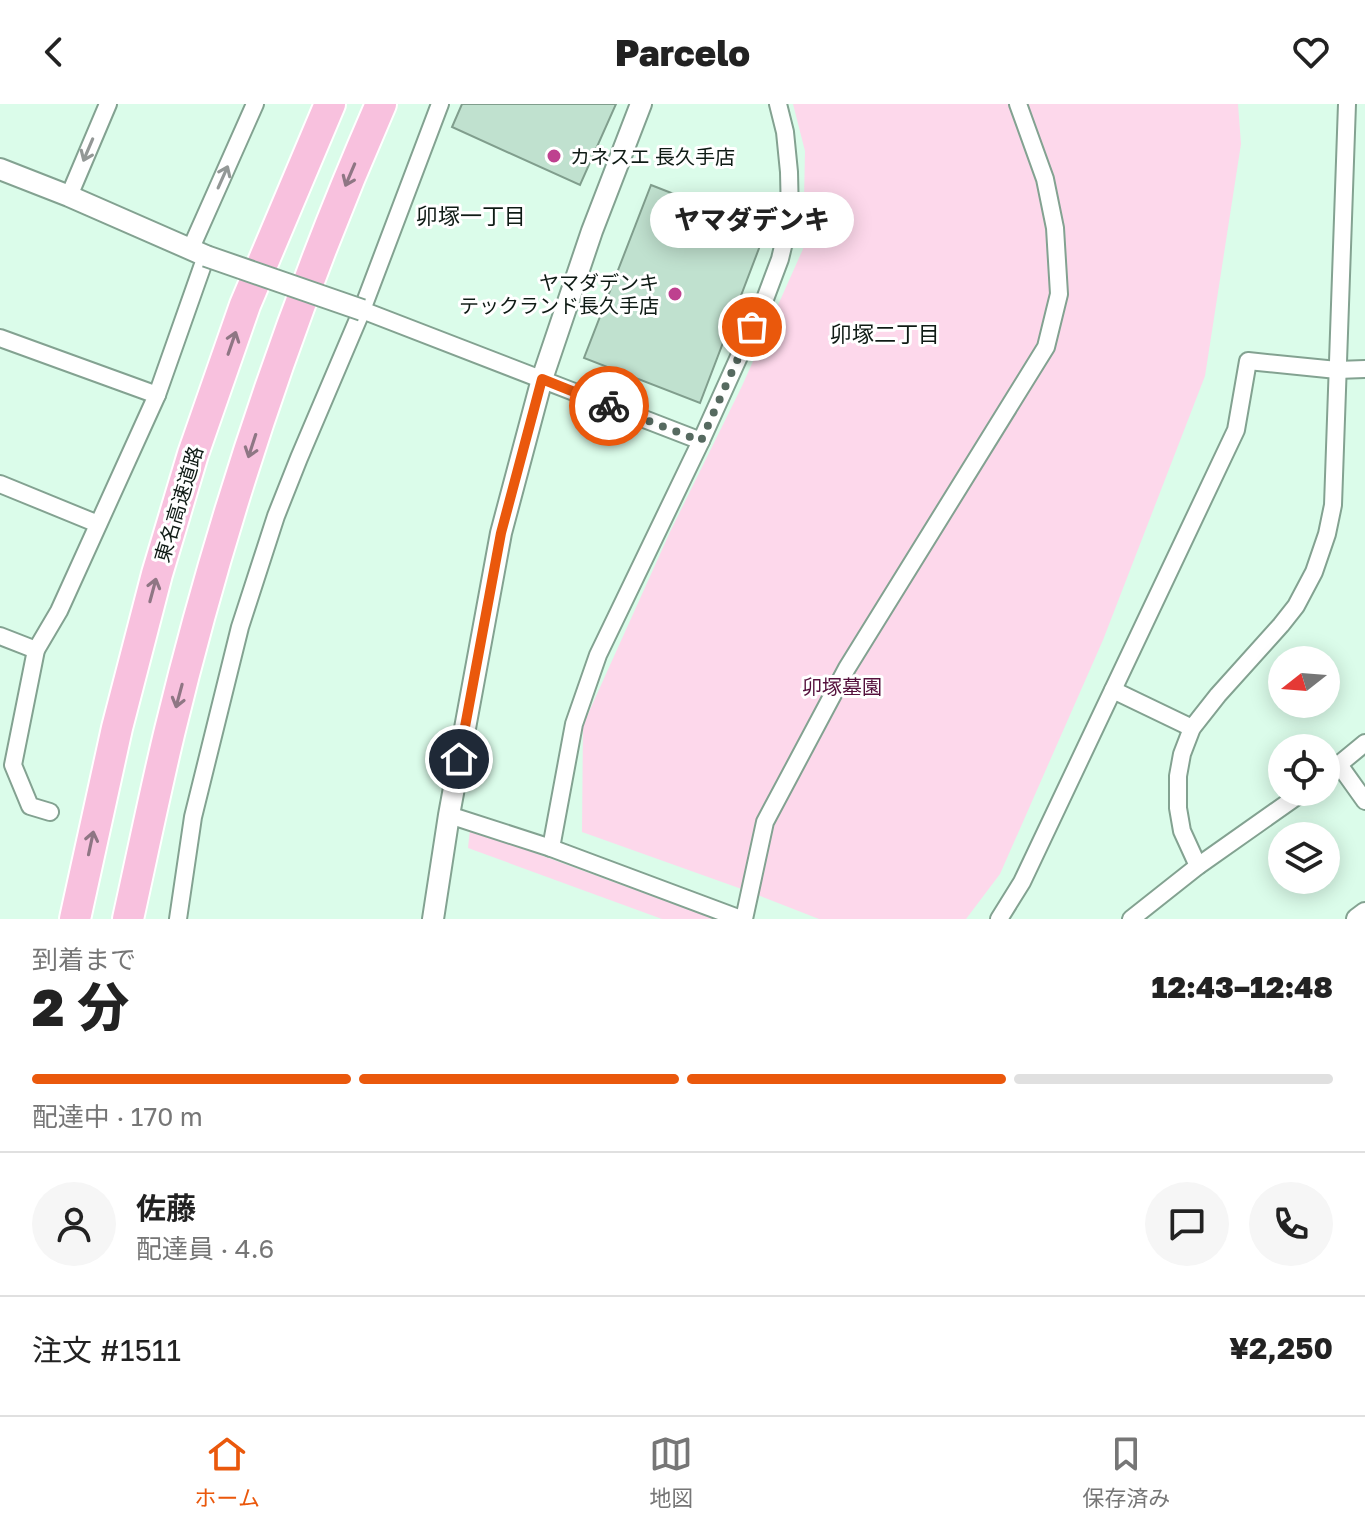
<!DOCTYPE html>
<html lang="ja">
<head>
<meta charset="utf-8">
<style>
	body { margin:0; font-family:"Golos Text","Noto Sans JP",sans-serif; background:#f6f6f6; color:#222; height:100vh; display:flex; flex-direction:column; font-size:30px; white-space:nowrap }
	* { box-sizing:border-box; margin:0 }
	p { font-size:26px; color:#767676 }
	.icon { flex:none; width:44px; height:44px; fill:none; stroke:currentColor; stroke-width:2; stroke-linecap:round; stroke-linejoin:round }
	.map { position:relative; height:815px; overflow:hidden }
	.drawer { display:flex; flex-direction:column; background:#fff; flex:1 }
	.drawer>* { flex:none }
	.needle { width:52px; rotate:253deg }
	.tools { position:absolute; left:1268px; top:542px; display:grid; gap:16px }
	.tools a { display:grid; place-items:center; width:72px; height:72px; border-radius:50%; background:#fff; box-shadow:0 4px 20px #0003; font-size:40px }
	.pin { position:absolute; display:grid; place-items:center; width:68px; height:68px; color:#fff; margin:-34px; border:4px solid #fff; border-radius:50%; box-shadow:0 2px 8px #0007 }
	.courier { position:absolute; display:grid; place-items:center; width:80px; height:80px; margin:-40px; border:6px solid #ea580c; border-radius:50%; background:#fff; color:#222; box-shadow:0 2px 10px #0007 }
	.bubble { position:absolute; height:56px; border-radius:28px; background:#fff; box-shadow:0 4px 20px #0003; font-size:26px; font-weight:800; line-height:56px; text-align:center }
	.summary em { font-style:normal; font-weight:800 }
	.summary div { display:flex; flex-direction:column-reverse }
	.summary { display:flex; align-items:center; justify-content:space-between; height:136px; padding:0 32px }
	h1 { font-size:52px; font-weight:800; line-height:60px }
	.bar { display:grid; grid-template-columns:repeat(4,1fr); gap:12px 8px; align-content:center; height:96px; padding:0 32px }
	.bar i { height:10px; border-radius:6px; background:#e0e0e0 }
	.bar .active { background:#ea580c }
	.bar p { grid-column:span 4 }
	.line { display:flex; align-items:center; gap:20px; padding:0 32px; border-top:2px solid #e0e0e0 }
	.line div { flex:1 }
	.round { display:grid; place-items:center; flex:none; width:84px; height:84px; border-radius:42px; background:#f6f6f6 }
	header { display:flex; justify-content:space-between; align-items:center; height:104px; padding:0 32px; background:#fff; font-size:36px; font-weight:800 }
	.menu { display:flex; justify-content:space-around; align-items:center; height:112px; border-top:2px solid #e0e0e0; background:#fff; font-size:22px; color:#767676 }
	.menu a { display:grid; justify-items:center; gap:4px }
	.menu .active { color:#ea580c }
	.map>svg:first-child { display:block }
	.green { fill:#fdd8eb }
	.building { fill:#c0e1cf; stroke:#809e8d; stroke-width:2 }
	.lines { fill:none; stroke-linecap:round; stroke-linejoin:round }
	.minor-casing { stroke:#83a291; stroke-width:20 }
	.tertiary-casing { stroke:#83a291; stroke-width:24 }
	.motorway-casing { stroke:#fff; stroke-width:34 }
	.minor { stroke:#fff; stroke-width:16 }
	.tertiary { stroke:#fff; stroke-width:20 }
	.motorway { stroke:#f8c1de; stroke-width:30 }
	.tertiary-bridge-casing { stroke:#83a291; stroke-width:24; stroke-linecap:butt }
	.tertiary-bridge { stroke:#fff; stroke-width:20 }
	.oneway { stroke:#939896 }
	.oneway2 { stroke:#8f7684 }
	.done { stroke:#566a60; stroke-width:8; stroke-dasharray:0 14.4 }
	.route { stroke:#ea580c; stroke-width:10 }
	.poi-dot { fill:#be418f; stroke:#fff; stroke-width:3 }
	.labels { text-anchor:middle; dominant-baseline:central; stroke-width:6; stroke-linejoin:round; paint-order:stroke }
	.poi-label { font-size:20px; fill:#0f1b15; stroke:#fff; text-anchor:start }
	.street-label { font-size:20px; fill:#0f1b15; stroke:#fff }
	.park-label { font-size:20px; fill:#55103c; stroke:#fff }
	.neighbourhood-label { font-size:22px; fill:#0f1b15; stroke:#fff }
</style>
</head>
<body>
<header><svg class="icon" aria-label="back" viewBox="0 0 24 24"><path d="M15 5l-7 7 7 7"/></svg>Parcelo<svg class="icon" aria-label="heart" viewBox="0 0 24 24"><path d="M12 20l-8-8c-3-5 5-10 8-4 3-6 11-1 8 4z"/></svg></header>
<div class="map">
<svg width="1365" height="815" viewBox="0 0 1365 815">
	<rect width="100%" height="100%" fill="#dbfcea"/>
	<g class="green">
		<polygon points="793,0 1238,0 1241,40 1205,272 1103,536 1000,770 966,815 819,815 750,788 582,728 583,621 670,428 742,282 803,145 805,47"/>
		<polygon points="470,725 714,815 662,815 468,744"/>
	</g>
	<g class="building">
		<polygon points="462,0 616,0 580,81 452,23"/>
		<polygon points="651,81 766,126 700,299 584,254"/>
	</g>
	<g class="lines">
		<defs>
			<g id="minor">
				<polyline points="69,92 108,0"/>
				<polyline points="191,144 255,0"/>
				<polyline points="362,206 701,337"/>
				<polyline points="0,234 157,291"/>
				<polyline points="0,380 98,420"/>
				<polyline points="0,532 36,546"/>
				<polyline points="1113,586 1192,624"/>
				<polyline points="1340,662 1365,697"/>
				<polyline points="1326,671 1365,639"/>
				<polyline points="50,708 30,702 13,661 36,546 59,507 157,291 206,152"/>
				<polyline points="449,711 551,744 741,815"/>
				<polyline points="551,744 574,620 598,551 701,337 765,195 780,155 790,113 789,68 785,28 778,0"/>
				<polyline points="1198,762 1182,727 1178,704 1178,672 1182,650 1192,624 1218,591 1281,521 1296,502 1314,468 1327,430 1333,401 1347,0"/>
				<polyline points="178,815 193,713 240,523 276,412 299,354 362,206 440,0"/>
				<polyline points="744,815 765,718 847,564 1046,243 1059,190 1055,124 1045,75 1018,0"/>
				<polyline points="999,815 1022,778 1236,326 1248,257 1337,266 1365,265"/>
				<polyline points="1131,815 1198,762 1303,688"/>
			</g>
			<g id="tertiary">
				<polyline points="0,65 69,92 206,152"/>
				<polyline points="433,815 449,711 501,429 542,275 592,127 641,0"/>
				<polyline points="1357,815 1365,809"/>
			</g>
			<g id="motorway">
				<polyline points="75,815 117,624 157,470 193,350 245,201 330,0"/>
				<path d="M128,815C142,752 155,688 170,626C222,412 293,201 381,0"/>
			</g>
		</defs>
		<use href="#minor" class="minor-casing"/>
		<use href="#tertiary" class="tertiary-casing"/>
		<use href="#motorway" class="motorway-casing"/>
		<use href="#minor" class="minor"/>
		<use href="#tertiary" class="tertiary"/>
		<use href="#motorway" class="motorway"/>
		<defs>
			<polyline id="tertiary-bridge" points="206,152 362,206"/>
		</defs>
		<use href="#tertiary-bridge" class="tertiary-bridge-casing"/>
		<use href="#tertiary-bridge" class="tertiary-bridge"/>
	</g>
	<defs><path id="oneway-shaft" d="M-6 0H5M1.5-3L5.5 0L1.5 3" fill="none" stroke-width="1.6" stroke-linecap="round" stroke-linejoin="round" transform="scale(2)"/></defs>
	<g class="oneway">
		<use href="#oneway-shaft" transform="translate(88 46) rotate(113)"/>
		<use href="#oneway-shaft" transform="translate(223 73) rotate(-66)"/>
	</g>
	<g class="oneway2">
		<use href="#oneway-shaft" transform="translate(350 71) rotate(113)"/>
		<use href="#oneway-shaft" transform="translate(232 239) rotate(-71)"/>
		<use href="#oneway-shaft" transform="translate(252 342) rotate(108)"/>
		<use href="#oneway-shaft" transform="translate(153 486) rotate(-75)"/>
		<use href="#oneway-shaft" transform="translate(179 592) rotate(105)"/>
		<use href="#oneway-shaft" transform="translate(91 739) rotate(-78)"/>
	</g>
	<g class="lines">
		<polyline class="done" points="609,302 701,337 752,223"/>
		<polyline class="route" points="459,655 501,429 542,275 609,302"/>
	</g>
	<g class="poi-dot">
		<circle cx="554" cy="52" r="8"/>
		<circle cx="675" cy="190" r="8"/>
	</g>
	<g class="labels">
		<g class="poi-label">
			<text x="570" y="52">カネスエ 長久手店</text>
			<text x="659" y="178" text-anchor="end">ヤマダデンキ<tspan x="659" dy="23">テックランド長久手店</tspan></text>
		</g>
		<g class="street-label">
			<text transform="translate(178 400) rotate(-73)">東名高速道路</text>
		</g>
		<g class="park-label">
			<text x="842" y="582">卯塚墓園</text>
		</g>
		<g class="neighbourhood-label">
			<text x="471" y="111">卯塚一丁目</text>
			<text x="885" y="229">卯塚二丁目</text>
		</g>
	</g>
</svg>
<div class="tools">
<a><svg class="needle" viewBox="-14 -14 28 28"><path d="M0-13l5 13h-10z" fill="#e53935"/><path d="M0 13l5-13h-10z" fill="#767676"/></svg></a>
<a><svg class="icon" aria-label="locate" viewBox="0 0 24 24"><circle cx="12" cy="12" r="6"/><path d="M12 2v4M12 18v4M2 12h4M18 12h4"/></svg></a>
<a><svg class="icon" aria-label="layers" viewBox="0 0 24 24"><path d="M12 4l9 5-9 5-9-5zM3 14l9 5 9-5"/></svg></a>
</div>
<div class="pin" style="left:752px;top:223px;background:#ea580c"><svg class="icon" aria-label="bag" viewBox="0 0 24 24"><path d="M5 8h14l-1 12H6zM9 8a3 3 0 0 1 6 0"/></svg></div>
<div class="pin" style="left:459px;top:655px;background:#1f2937"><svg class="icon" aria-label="home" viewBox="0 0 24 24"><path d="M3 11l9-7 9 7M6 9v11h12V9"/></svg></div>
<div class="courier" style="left:609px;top:302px"><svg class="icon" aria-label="bike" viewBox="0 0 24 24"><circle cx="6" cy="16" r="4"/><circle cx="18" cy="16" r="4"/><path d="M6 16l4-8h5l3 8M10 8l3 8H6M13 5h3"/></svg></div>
<div class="bubble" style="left:650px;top:88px;width:204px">ヤマダデンキ</div>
</div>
<section class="drawer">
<div class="summary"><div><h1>2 分</h1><p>到着まで</p></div><em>12:43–12:48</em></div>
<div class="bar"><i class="active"></i><i class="active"></i><i class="active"></i><i></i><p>配達中 · 170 m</p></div>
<div class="line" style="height:144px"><a class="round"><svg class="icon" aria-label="person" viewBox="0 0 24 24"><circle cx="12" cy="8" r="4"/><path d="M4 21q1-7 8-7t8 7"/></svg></a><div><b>佐藤</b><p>配達員 · 4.6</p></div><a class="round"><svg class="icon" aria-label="chat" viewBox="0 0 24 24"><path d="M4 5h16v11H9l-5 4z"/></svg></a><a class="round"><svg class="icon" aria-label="phone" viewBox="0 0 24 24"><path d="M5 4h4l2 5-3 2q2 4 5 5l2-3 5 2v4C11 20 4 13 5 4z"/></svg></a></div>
<div class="line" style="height:104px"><div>注文 #1511</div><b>¥2,250</b></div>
</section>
<nav class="menu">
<a class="active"><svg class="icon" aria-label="home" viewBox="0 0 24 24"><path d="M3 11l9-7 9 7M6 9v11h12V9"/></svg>ホーム</a>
<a><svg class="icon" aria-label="map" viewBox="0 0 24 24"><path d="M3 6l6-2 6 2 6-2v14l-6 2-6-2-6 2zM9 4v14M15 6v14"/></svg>地図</a>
<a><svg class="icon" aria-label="saved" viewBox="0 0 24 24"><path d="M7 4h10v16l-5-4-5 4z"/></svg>保存済み</a>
</nav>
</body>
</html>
